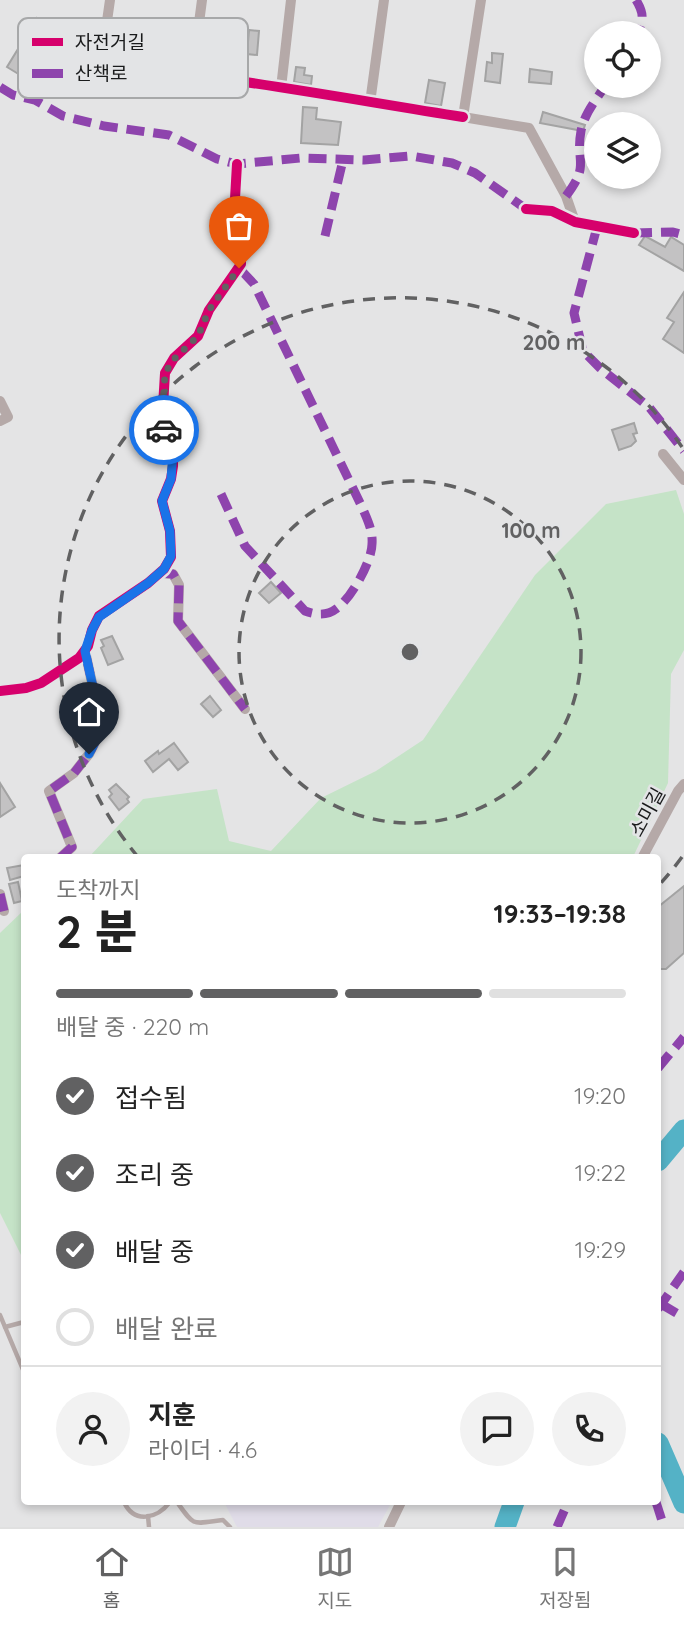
<!DOCTYPE html>
<html lang="ko">
<head>
<meta charset="utf-8">
<style>
	body { margin:0; font-family:Quicksand,"Noto Sans KR",sans-serif; background:#f2f2f2; color:#222; height:100vh; display:flex; flex-direction:column; font-size:26px; white-space:nowrap }
	* { box-sizing:border-box; margin:0 }
	p { font-size:23px; color:#767676 }
	.icon { flex:none; width:38px; height:38px; fill:none; stroke:currentColor; stroke-width:2; stroke-linecap:round; stroke-linejoin:round }
	.map { position:relative; flex:1; overflow:hidden }
	.drawer { position:absolute; left:21px; top:854px; width:640px; height:651px; display:flex; flex-direction:column; background:#fff; border-radius:7px; box-shadow:0 4px 10px #0003 }
	.drawer>* { flex:none }
	.tools { position:absolute; left:584px; top:21px; display:grid; gap:14px }
	.tools a { display:grid; place-items:center; width:77px; height:77px; border-radius:50%; background:#fff; box-shadow:0 4px 10px #0003; font-size:35px }
	.pin { position:absolute; display:grid; place-items:center; width:60px; height:60px; color:#fff; margin:-72px -30px; border-radius:50% 50% 50% 0; rotate:-45deg; box-shadow:0 0 7px #0007 }
	.pin .icon { rotate:45deg }
	.courier { position:absolute; display:grid; place-items:center; width:70px; height:70px; margin:-35px; border:5px solid #1a73e8; border-radius:50%; background:#fff; color:#222; box-shadow:0 2px 9px #0007 }
	.head em { font-style:normal; font-weight:800 }
	.head div { display:flex; flex-direction:column-reverse }
	.head { display:flex; align-items:center; justify-content:space-between; height:119px; padding:0 35px }
	h1 { font-size:46px; font-weight:800; line-height:52px }
	.bar { display:grid; grid-template-columns:repeat(4,1fr); gap:10px 7px; align-content:center; height:84px; padding:0 35px }
	.bar i { height:9px; border-radius:5px; background:#e0e0e0 }
	.bar .selected { background:#616162 }
	.bar p { grid-column:span 4 }
	.line { display:flex; align-items:center; gap:18px; padding:0 35px; border-top:2px solid #e0e0e0 }
	.line div { flex:1 }
	.round { display:grid; place-items:center; flex:none; width:74px; height:74px; border-radius:37px; background:#f2f2f2 }
	ol { padding:0 35px; list-style:none }
	li { display:flex; align-items:center; gap:21px; height:77px }
	li p { margin-inline-start:auto }
	li .icon { padding:7px; border-radius:50%; background:#616162; color:#fff; stroke-width:4 }
	li:last-child { color:#767676 }
	li i { width:38px; height:38px; border:4px solid #e0e0e0; border-radius:50% }
	.tab-bar { display:flex; justify-content:space-around; align-items:center; height:98px; border-top:2px solid #e0e0e0; background:#fff; font-size:19px; color:#767676 }
	.tab-bar a { display:grid; justify-items:center; gap:4px }
	.tab-bar .selected { color:#616162 }
	.map>svg:first-child { display:block }
	.industrial { fill:#e0dce8 }
	.green { fill:#c5e3c7 }
	.lines { fill:none; stroke-linecap:round; stroke-linejoin:round }
	.river { stroke:#54b2c6; stroke-width:21 }
	.building { fill:#c3c2c3; stroke:#a3a3a3; stroke-width:2 }
	.service { stroke:#b5a9a8; stroke-width:4.5 }
	.minor { stroke:#b5a9a8; stroke-width:10 }
	.quiet { stroke:#8e44ad; stroke-width:9; stroke-dasharray:18 9; stroke-linecap:butt }
	.cycleway-casing { stroke:#e3e4e6; stroke-width:15 }
	.cycleway { stroke:#d6006c; stroke-width:10 }
	.done { stroke:#616162; stroke-width:7; stroke-dasharray:0 12.6 }
	.route { stroke:#1a73e8; stroke-width:9 }
	.ring { fill:none; stroke:#616162; stroke-width:3.5; stroke-dasharray:12 9 }
	.labels { text-anchor:middle; dominant-baseline:central; stroke-width:5; stroke-linejoin:round; paint-order:stroke }
	.street-label { font-size:19px; fill:#1a1b1c; stroke:#e3e4e6 }
	.key { fill:#e3e4e6; stroke:#a7a8a9; stroke-width:2 }
	.key-label { font-size:19px; fill:#1a1b1c }
	.centre { fill:#616162; stroke:#e3e4e6; stroke-width:3.5 }
	.ring-label { font-size:21px; text-anchor:middle; font-weight:bold; fill:#616162; stroke:#e3e4e6; stroke-width:5; stroke-linejoin:round; paint-order:stroke }
</style>
</head>
<body>
<div class="map">
<svg width="684" height="1527" viewBox="0 0 684 1527">
	<rect width="100%" height="100%" fill="#e4e4e5"/>
	<polygon class="industrial" points="224,1502 381,1502 391,1503 378,1527 237,1527"/>
	<g class="green">
		<polygon points="676,490 684,514 684,650 671,674 668,783 633,857 89,857 143,799 217,789 229,841 271,851 321,798 376,771 423,740 535,575 606,504"/>
		<polygon points="24,910 24,1261 0,1213 0,933"/>
	</g>
	<g class="lines">
		<g class="river">
			<polyline points="658,1161 684,1130"/>
			<polyline points="658,1443 684,1503"/>
			<polyline points="505,1527 514,1502"/>
		</g>
	</g>
	<g class="building">
		<polygon points="37,18 55,30 25,78 7,67"/>
		<polygon points="249,30 259,31 257,55 247,54"/>
		<polygon points="492,53 503,54 500,83 485,81 487,62 492,63"/>
		<polygon points="296,67 305,68 304,75 312,76 311,85 294,82"/>
		<polygon points="530,69 552,72 551,84 529,82"/>
		<polygon points="429,80 445,83 441,106 425,103"/>
		<polygon points="303,107 317,108 316,119 341,122 338,145 301,143"/>
		<polygon points="543,112 585,125 583,131 540,123"/>
		<polygon points="645,236 665,247 671,237 684,245 684,271 639,245"/>
		<polygon points="684,292 684,353 663,339 674,322 667,318"/>
		<polygon points="634,423 637,433 633,434 636,441 631,446 619,450 612,430"/>
		<polygon points="271,582 281,593 269,603 259,593"/>
		<polygon points="112,636 123,659 108,665 101,648 104,646 101,640"/>
		<polygon points="210,696 221,710 213,717 201,704"/>
		<polygon points="174,743 188,762 178,770 169,759 153,772 145,761 158,751 159,754"/>
		<polygon points="0,783 15,807 0,817"/>
		<polygon points="116,784 129,797 127,799 129,802 119,810 109,797 112,794 109,790"/>
		<polygon points="24,865 24,876 10,880 7,868"/>
		<polygon points="18,882 22,901 14,903 9,884"/>
		<polygon points="684,886 684,953 666,969 658,969 658,907"/>
	</g>
	<g class="lines">
		<g class="service">
			<polyline points="0,1315 24,1372"/>
			<polyline points="5,1327 24,1322"/>
			<path d="M124,1502C134,1524 157,1519 170,1502"/>
			<path d="M177,1502C195,1527 191,1524 223,1520L230,1527"/>
			<polyline points="148,1516 149,1527"/>
		</g>
		<g class="minor">
			<polyline points="481,0 463,117 529,128 566,196 575,222"/>
			<path d="M55,61C191,69 329,96 463,117"/>
			<polyline points="101,63 110,0"/>
			<polyline points="192,76 202,0"/>
			<polyline points="281,88 291,0"/>
			<polyline points="370,103 384,0"/>
			<polyline points="526,209 552,211 575,222 634,233"/>
			<polyline points="0,401 8,417 0,421"/>
			<polyline points="663,454 684,480"/>
			<polyline points="159,573 173,574 179,585 178,621 245,709"/>
			<polyline points="0,691 26,688 41,683 79,658 88,646 92,630 99,616 148,583 164,569 171,557 170,531 162,501 171,479 173,466 173,452 162,423 165,373 174,358 198,336 209,310 241,264 241,253 234,216 237,164"/>
			<polyline points="60,858 72,847 49,791 74,773 89,754 102,728 85,651"/>
			<polyline points="642,858 678,791 684,784"/>
			<polyline points="0,894 4,911"/>
			<polyline points="389,1527 401,1502"/>
		</g>
		<g class="quiet">
			<path d="M636,0C644,13 644,20 637,33"/>
			<polyline points="0,87 13,95 35,100 63,116 104,126 169,135 217,159 237,164 301,158 364,160 411,156 452,163 475,173 526,209"/>
			<path d="M566,196C591,163 575,163 581,131C584,114 596,100 605,86"/>
			<polyline points="597,227 574,313 583,351 600,368 649,407 684,451"/>
			<polyline points="634,233 673,232 684,235"/>
			<polyline points="325,236 343,160"/>
			<path d="M221,494L245,546L305,611C315,615 327,616 336,609C351,599 372,561 372,544C373,530 367,519 362,507L254,284L239,268"/>
			<polyline points="159,573 173,574 179,585 178,621 245,709"/>
			<polyline points="60,858 72,847 49,791 74,773 89,754 102,728 85,651"/>
			<polyline points="0,894 4,911"/>
			<polyline points="658,1068 684,1037"/>
			<polyline points="661,1304 678,1314 684,1313"/>
			<polyline points="658,1309 684,1272"/>
			<polyline points="656,1502 664,1527"/>
			<polyline points="557,1527 568,1502"/>
		</g>
		<defs>
			<g id="cycleway">
				<path d="M55,61C191,69 329,96 463,117"/>
				<polyline points="526,209 552,211 575,222 634,233"/>
				<polyline points="0,691 26,688 41,683 79,658 88,646 92,630 99,616 148,583 164,569 171,557 170,531 162,501 171,479 173,466 173,452 162,423 165,373 174,358 198,336 209,310 241,264 241,253 234,216 237,164"/>
			</g>
		</defs>
		<use href="#cycleway" class="cycleway-casing"/>
		<use href="#cycleway" class="cycleway"/>
	</g>
	<g class="lines">
		<polyline class="done" points="164,430 162,423 165,373 174,359 198,336 209,310 239,268"/>
		<polyline class="route" points="89,754 102,728 85,651 92,630 99,617 148,583 164,569 171,556 170,531 162,501 171,479 173,452 164,430"/>
	</g>
	<g class="ring">
		<circle cx="410" cy="652" r="171"/>
		<path d="M682 857A341 341 0 0 1 659 885M138 857A341 341 0 1 1 682 447"/>
	</g>
	<g class="labels">
		<g class="street-label">
			<text transform="translate(647 812) rotate(-61)">소미길</text>
		</g>
	</g>
	<rect x="18" y="18" width="230" height="80" rx="10" class="key"/>
	<rect x="32" y="38" width="31" height="8" fill="#d6006c"/>
	<rect x="32" y="69" width="31" height="9" fill="#8e44ad"/>
	<g class="key-label">
		<text x="75" y="49">자전거길</text>
		<text x="75" y="80">산책로</text>
	</g>
	<circle cx="410" cy="652" r="10" class="centre"/>
	<g class="ring-label">
		<text x="554" y="350">200 m</text>
		<text x="531" y="538">100 m</text>
	</g>
</svg>
<div class="tools">
<a><svg class="icon" aria-label="locate" viewBox="0 0 24 24"><circle cx="12" cy="12" r="6"/><path d="M12 2v4M12 18v4M2 12h4M18 12h4"/></svg></a>
<a><svg class="icon" aria-label="layers" viewBox="0 0 24 24"><path d="M12 4l9 5-9 5-9-5zM3 14l9 5 9-5"/></svg></a>
</div>
<div class="pin" style="left:239px;top:268px;background:#ea580c"><svg class="icon" aria-label="bag" viewBox="0 0 24 24"><path d="M5 8h14l-1 12H6zM9 8a3 3 0 0 1 6 0"/></svg></div>
<div class="pin" style="left:89px;top:754px;background:#1f2937"><svg class="icon" aria-label="home" viewBox="0 0 24 24"><path d="M3 11l9-7 9 7M6 9v11h12V9"/></svg></div>
<div class="courier" style="left:164px;top:430px"><svg class="icon" aria-label="car" viewBox="0 0 24 24"><path d="M5 17H2v-5l4-1 3-4h7l3 4 3 1v5h-3M9 17h6M6 11h13"/><circle cx="7" cy="17" r="2"/><circle cx="17" cy="17" r="2"/></svg></div>
<section class="drawer">
<div class="head"><div><h1>2 분</h1><p>도착까지</p></div><em>19:33–19:38</em></div>
<div class="bar"><i class="selected"></i><i class="selected"></i><i class="selected"></i><i></i><p>배달 중 · 220 m</p></div>
<ol>
<li><svg class="icon" aria-label="check" viewBox="0 0 24 24"><path d="M5 12l5 5 9-10"/></svg>접수됨<p>19:20</p></li>
<li><svg class="icon" aria-label="check" viewBox="0 0 24 24"><path d="M5 12l5 5 9-10"/></svg>조리 중<p>19:22</p></li>
<li><svg class="icon" aria-label="check" viewBox="0 0 24 24"><path d="M5 12l5 5 9-10"/></svg>배달 중<p>19:29</p></li>
<li><i></i>배달 완료</li>
</ol>
<div class="line" style="height:126px"><a class="round"><svg class="icon" aria-label="person" viewBox="0 0 24 24"><circle cx="12" cy="8" r="4"/><path d="M4 21q1-7 8-7t8 7"/></svg></a><div><b>지훈</b><p>라이더 · 4.6</p></div><a class="round"><svg class="icon" aria-label="chat" viewBox="0 0 24 24"><path d="M4 5h16v11H9l-5 4z"/></svg></a><a class="round"><svg class="icon" aria-label="phone" viewBox="0 0 24 24"><path d="M5 4h4l2 5-3 2q2 4 5 5l2-3 5 2v4C11 20 4 13 5 4z"/></svg></a></div>
</section>
</div>
<nav class="tab-bar">
<a class="selected"><svg class="icon" aria-label="home" viewBox="0 0 24 24"><path d="M3 11l9-7 9 7M6 9v11h12V9"/></svg>홈</a>
<a><svg class="icon" aria-label="map" viewBox="0 0 24 24"><path d="M3 6l6-2 6 2 6-2v14l-6 2-6-2-6 2zM9 4v14M15 6v14"/></svg>지도</a>
<a><svg class="icon" aria-label="saved" viewBox="0 0 24 24"><path d="M7 4h10v16l-5-4-5 4z"/></svg>저장됨</a>
</nav>
</body>
</html>
